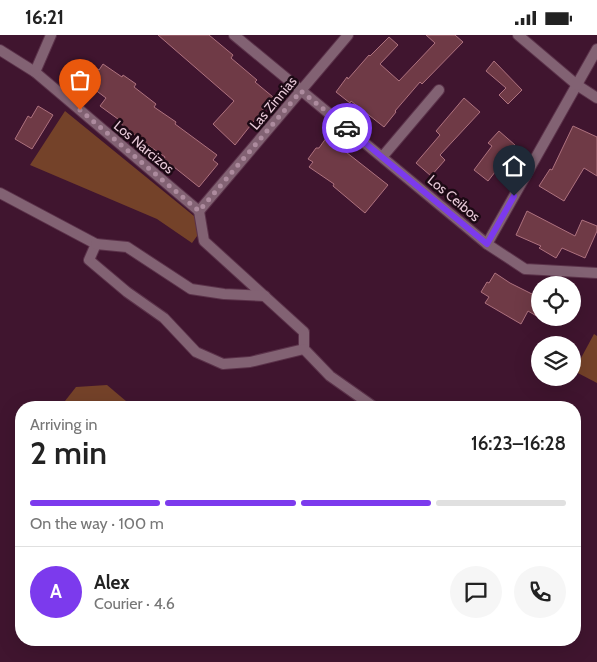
<!DOCTYPE html>
<html lang="en">
<head>
<meta charset="utf-8">
<style>
	body { margin:0; font-family:Cabin,sans-serif; background:#f6f6f6; color:#222; height:100vh; display:flex; flex-direction:column; font-size:19px; white-space:nowrap }
	* { box-sizing:border-box; margin:0 }
	p { font-size:16px; color:#767676 }
	.icon { flex:none; width:28px; height:28px; fill:none; stroke:currentColor; stroke-width:2; stroke-linecap:round; stroke-linejoin:round }
	.map { position:relative; flex:1; overflow:hidden }
	.drawer { position:absolute; left:15px; top:366px; width:566px; height:245px; display:flex; flex-direction:column; background:#fff; border-radius:20px; box-shadow:0 5px 20px #0002 }
	.drawer>* { flex:none }
	.tools { position:absolute; left:531px; top:241px; display:grid; gap:10px }
	.tools a { display:grid; place-items:center; width:50px; height:50px; border-radius:50%; background:#fff; box-shadow:0 5px 20px #0002; font-size:25px }
	.pin { position:absolute; display:grid; place-items:center; width:42px; height:42px; color:#fff; margin:-51px -21px; border-radius:50% 50% 50% 0; rotate:-45deg; box-shadow:0 0 5px #0007 }
	.pin .icon { rotate:45deg }
	.courier { position:absolute; display:grid; place-items:center; width:50px; height:50px; margin:-25px; border:4px solid #7c3aed; border-radius:50%; background:#fff; color:#222; box-shadow:0 1px 6px #0007 }
	.overview em { font-style:normal; font-weight:600 }
	.overview div { display:flex; flex-direction:column-reverse }
	.overview { display:flex; align-items:center; justify-content:space-between; height:85px; padding:0 15px }
	h1 { font-size:32px; font-weight:600; line-height:38px }
	.bar { display:grid; grid-template-columns:repeat(4,1fr); gap:8px 5px; align-content:center; height:60px; padding:0 15px }
	.bar i { height:6px; border-radius:4px; background:#e0e0e0 }
	.bar .selected { background:#7c3aed }
	.bar p { grid-column:span 4 }
	.line { display:flex; align-items:center; gap:12px; padding:0 15px; border-top:1px solid #e0e0e0 }
	.line div { flex:1 }
	.round { display:grid; place-items:center; flex:none; width:52px; height:52px; border-radius:26px; background:#f6f6f6 }
	.status { display:flex; justify-content:space-between; align-items:center; height:35px; padding:0 25px; background:#fff; direction:ltr }
	.status svg { height:14px; fill:currentColor }
	.map>svg:first-child { display:block }
	.green { fill:#744229 }
	.building { fill:#6f3a46; stroke:#ae727f }
	.lines { fill:none; stroke-linecap:round; stroke-linejoin:round }
	.minor-casing { stroke:#5b324a; stroke-width:12 }
	.tertiary-casing { stroke:#5b324a; stroke-width:12 }
	.minor { stroke:#826273; stroke-width:10 }
	.tertiary { stroke:#826273; stroke-width:10 }
	.done { stroke:#ad8b9e; stroke-width:5; stroke-dasharray:0 9 }
	.route { stroke:#7c3aed; stroke-width:6 }
	.labels { text-anchor:middle; dominant-baseline:central; stroke-width:5; stroke-linejoin:round; paint-order:stroke }
	.street-label { font-size:14px; fill:#e8cad9; stroke:#1c0914 }
</style>
</head>
<body>
<div class="status"><b>16:21</b><svg viewBox="0 0 49 12"><path d="M0 12V9h3v3zM5 12V6h3v6zM10 12V3h3v9zM15 12V0h3v12zM26 1h20v11H26zM47 4h2v5h-2z"/></svg></div>
<div class="map">
<svg width="597" height="627" viewBox="0 0 597 627">
	<rect width="100%" height="100%" fill="#40152f"/>
	<g class="green">
		<polygon points="65,76 205,190 192,208 157,184 30,130"/>
		<polygon points="594,299 597,301 597,348 574,336"/>
		<polygon points="107,350 133,372 66,372 65,366 76,352"/>
	</g>
	<g class="building">
		<polygon points="158,0 209,0 233,20 231,23 257,45 255,47 273,62 235,110 213,89 234,66"/>
		<polygon points="426,0 455,0 463,7 422,49 420,47 395,76 396,77 384,92 351,66 350,68 336,57 347,42 348,44 369,20 370,21 389,2 398,10 380,29 399,46 435,8"/>
		<polygon points="494,26 522,55 508,69 499,60 506,53 486,36"/>
		<polygon points="103,29 122,42 123,40 136,49 134,52 156,69 154,72 176,87 175,89 217,120 213,125 218,129 199,152 164,124 165,122 142,106 120,88 122,87 100,71 106,63 82,45 93,31 99,35"/>
		<polygon points="464,63 480,77 440,120 445,125 431,141 416,128 440,100 436,96"/>
		<polygon points="38,71 53,80 32,114 15,104 28,81 31,83"/>
		<polygon points="573,91 597,102 597,141 584,133 564,166 539,151 550,134 552,135"/>
		<polygon points="499,96 515,110 497,130 499,132 488,146 474,135 492,111 488,108"/>
		<polygon points="329,99 340,106 337,110 388,150 365,178 333,151 334,149 309,132 313,127 308,124 316,113 319,113"/>
		<polygon points="527,176 575,201 582,185 597,191 597,196 585,223 562,213 556,223 539,213 541,211 516,200"/>
		<polygon points="495,238 510,248 540,263 540,283 528,276 521,289 485,268 489,262 481,257 487,247 489,248"/>
	</g>
	<g class="lines">
		<defs>
			<g id="minor">
				<polyline points="234,0 487,209 525,234 597,238"/>
				<polyline points="0,15 35,37 199,176"/>
				<polyline points="35,37 51,0"/>
				<polyline points="577,50 597,63"/>
				<polyline points="383,121 439,55"/>
				<polyline points="0,158 96,209 89,225 127,257 164,283 196,317 223,329 250,327 304,314 304,297 204,206 199,176"/>
				<polyline points="199,176 348,0"/>
				<polyline points="96,209 127,212 191,254 224,259 265,261"/>
				<polyline points="487,209 597,14"/>
				<polyline points="304,314 330,341 374,372"/>
			</g>
			<polyline id="tertiary" points="518,0 577,50"/>
		</defs>
		<use href="#minor" class="minor-casing"/>
		<use href="#tertiary" class="tertiary-casing"/>
		<use href="#minor" class="minor"/>
		<use href="#tertiary" class="tertiary"/>
	</g>
	<g class="lines">
		<polyline class="done" points="80,75 199,176 301,56 347,93"/>
		<polyline class="route" points="347,93 487,209 514,161"/>
	</g>
	<g class="labels">
		<g class="street-label">
			<text transform="translate(273 68) rotate(-50)">Las Zinnias</text>
			<text transform="translate(144 112) rotate(40)">Los Narcizos</text>
			<text transform="translate(454 163) rotate(40)">Los Ceibos</text>
		</g>
	</g>
</svg>
<div class="tools">
<a><svg class="icon" aria-label="locate" viewBox="0 0 24 24"><circle cx="12" cy="12" r="6"/><path d="M12 2v4M12 18v4M2 12h4M18 12h4"/></svg></a>
<a><svg class="icon" aria-label="layers" viewBox="0 0 24 24"><path d="M12 4l9 5-9 5-9-5zM3 14l9 5 9-5"/></svg></a>
</div>
<div class="pin" style="left:80px;top:75px;background:#ea580c"><svg class="icon" aria-label="bag" viewBox="0 0 24 24"><path d="M5 8h14l-1 12H6zM9 8a3 3 0 0 1 6 0"/></svg></div>
<div class="pin" style="left:514px;top:161px;background:#1f2937"><svg class="icon" aria-label="home" viewBox="0 0 24 24"><path d="M3 11l9-7 9 7M6 9v11h12V9"/></svg></div>
<div class="courier" style="left:347px;top:93px"><svg class="icon" aria-label="car" viewBox="0 0 24 24"><path d="M5 17H2v-5l4-1 3-4h7l3 4 3 1v5h-3M9 17h6M6 11h13"/><circle cx="7" cy="17" r="2"/><circle cx="17" cy="17" r="2"/></svg></div>
<section class="drawer">
<div class="overview"><div><h1>2 min</h1><p>Arriving in</p></div><em>16:23–16:28</em></div>
<div class="bar"><i class="selected"></i><i class="selected"></i><i class="selected"></i><i></i><p>On the way · 100 m</p></div>
<div class="line" style="height:90px"><b class="round" style="background:#7c3aed;color:#fff">A</b><div><b>Alex</b><p>Courier · 4.6</p></div><a class="round"><svg class="icon" aria-label="chat" viewBox="0 0 24 24"><path d="M4 5h16v11H9l-5 4z"/></svg></a><a class="round"><svg class="icon" aria-label="phone" viewBox="0 0 24 24"><path d="M5 4h4l2 5-3 2q2 4 5 5l2-3 5 2v4C11 20 4 13 5 4z"/></svg></a></div>
</section>
</div>
</body>
</html>
